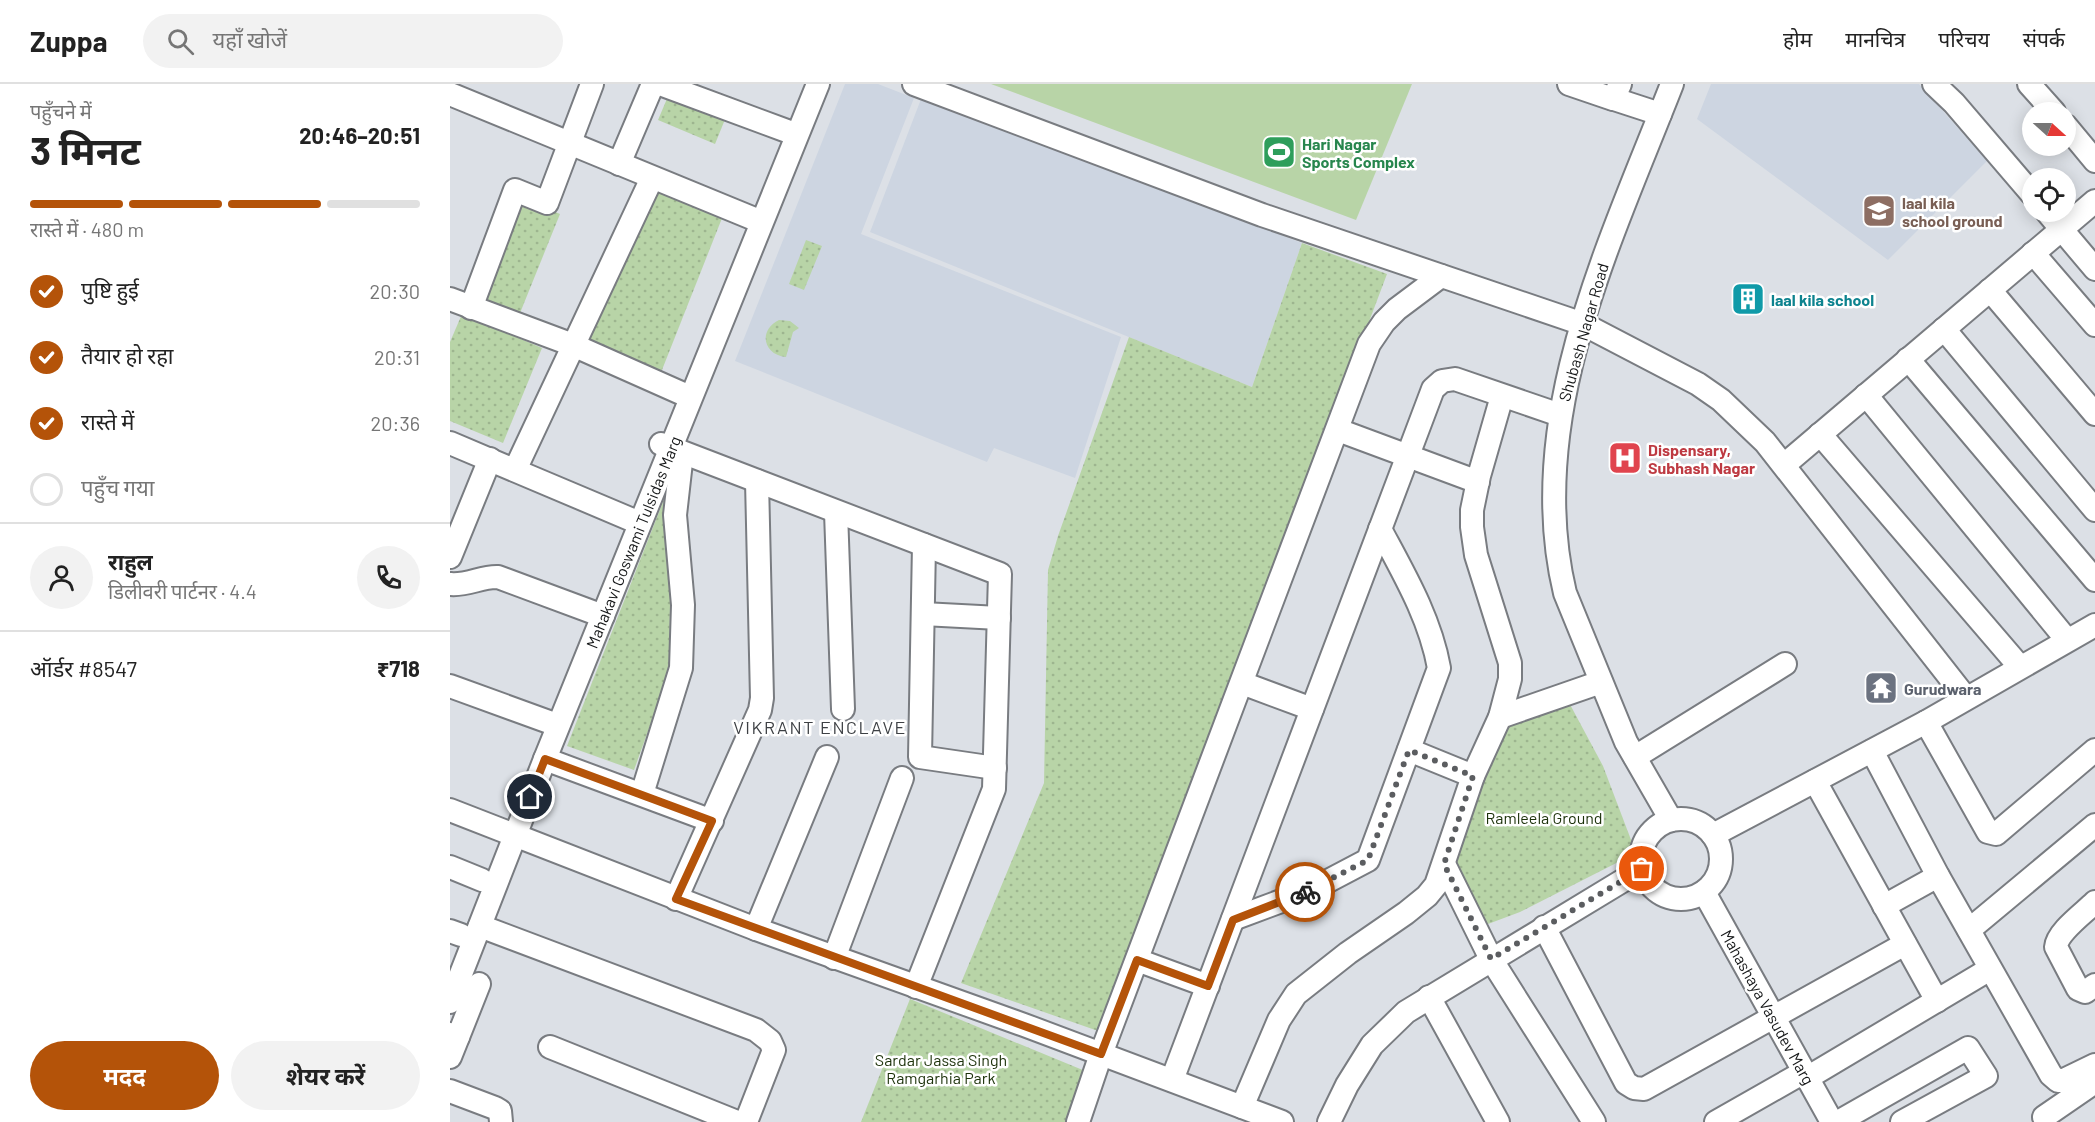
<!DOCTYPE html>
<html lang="hi">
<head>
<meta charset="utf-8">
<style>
	body { margin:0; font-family:Barlow,"Noto Sans Devanagari",sans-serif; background:#f2f2f2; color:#222; height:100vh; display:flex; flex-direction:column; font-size:22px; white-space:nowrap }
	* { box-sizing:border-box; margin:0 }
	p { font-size:20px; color:#767676 }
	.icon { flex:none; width:33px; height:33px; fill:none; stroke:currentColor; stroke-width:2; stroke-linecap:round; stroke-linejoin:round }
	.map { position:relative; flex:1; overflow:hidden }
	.details { display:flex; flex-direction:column; background:#fff; width:450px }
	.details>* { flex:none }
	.needle { width:39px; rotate:111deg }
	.controls { position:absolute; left:1572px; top:18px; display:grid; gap:12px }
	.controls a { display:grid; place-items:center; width:54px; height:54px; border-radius:50%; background:#fff; box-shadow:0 3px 15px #0003; font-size:30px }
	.pin { position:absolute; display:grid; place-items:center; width:51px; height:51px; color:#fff; margin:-26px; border:3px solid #fff; border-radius:50%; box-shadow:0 2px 6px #0007 }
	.courier { position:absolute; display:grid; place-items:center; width:60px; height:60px; margin:-30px; border:4px solid #b45309; border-radius:50%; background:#fff; color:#222; box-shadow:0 2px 8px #0007 }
	.headline em { font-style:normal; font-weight:700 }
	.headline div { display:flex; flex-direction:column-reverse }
	.headline { display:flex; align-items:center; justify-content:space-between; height:102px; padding:0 30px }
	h1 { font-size:39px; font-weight:700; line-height:45px }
	.bar { display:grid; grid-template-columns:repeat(4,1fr); gap:9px 6px; align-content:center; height:72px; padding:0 30px }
	.bar i { height:8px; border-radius:4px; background:#e0e0e0 }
	.bar .on { background:#b45309 }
	.bar p { grid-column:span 4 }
	.line { display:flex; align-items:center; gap:15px; padding:0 30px; border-top:2px solid #e0e0e0 }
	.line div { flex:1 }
	.round { display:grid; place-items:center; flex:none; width:63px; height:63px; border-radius:32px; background:#f2f2f2 }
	ol { padding:0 30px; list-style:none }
	li { display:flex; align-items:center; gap:18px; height:66px }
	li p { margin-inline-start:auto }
	li .icon { padding:6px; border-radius:50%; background:#b45309; color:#fff; stroke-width:4 }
	li:last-child { color:#767676 }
	li i { width:33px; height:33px; border:3px solid #e0e0e0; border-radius:50% }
	.action { display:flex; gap:12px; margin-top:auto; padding:12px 30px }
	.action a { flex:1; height:69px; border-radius:36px; background:#b45309; color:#fff; font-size:24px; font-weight:700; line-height:69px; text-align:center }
	.action a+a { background:#f2f2f2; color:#222 }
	header { display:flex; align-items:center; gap:36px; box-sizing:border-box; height:84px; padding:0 30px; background:#fff; border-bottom:2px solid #e0e0e0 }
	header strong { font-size:28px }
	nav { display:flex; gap:33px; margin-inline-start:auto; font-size:21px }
	.search { width:420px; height:54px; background:#f2f2f2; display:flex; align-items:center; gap:15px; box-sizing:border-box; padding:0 21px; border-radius:33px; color:#767676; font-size:22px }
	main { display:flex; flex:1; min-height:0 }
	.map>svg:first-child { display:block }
	.built { fill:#cdd5e1 }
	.park { fill:url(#park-dots) }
	.pitch { fill:#b8d4a7 }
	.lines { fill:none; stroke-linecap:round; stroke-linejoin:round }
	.minor-casing { stroke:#797c81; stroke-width:26 }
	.minor { stroke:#fff; stroke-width:22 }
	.done { stroke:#5b5d60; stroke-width:6; stroke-dasharray:0 10.8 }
	.route { stroke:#b45309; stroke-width:8 }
	.labels { text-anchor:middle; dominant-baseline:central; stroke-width:5; stroke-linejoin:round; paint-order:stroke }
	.leisure-label { font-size:16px; font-weight:bold; fill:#27864d; stroke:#fff; text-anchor:start }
	.education-label { font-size:16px; font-weight:bold; fill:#785e54; stroke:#fff; text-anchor:start }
	.culture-label { font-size:16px; font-weight:bold; fill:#0d838f; stroke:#fff; text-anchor:start }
	.street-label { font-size:16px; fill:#151718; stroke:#fff }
	.health-label { font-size:16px; font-weight:bold; fill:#be3a42; stroke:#fff; text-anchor:start }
	.worship-label { font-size:16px; font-weight:bold; fill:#5b616d; stroke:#fff; text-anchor:start }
	.park-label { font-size:16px; fill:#1c310a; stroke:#fff }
	.neighbourhood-label { font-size:18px; letter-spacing:1.5px; fill:#3d4044; stroke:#fff }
</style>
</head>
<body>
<header>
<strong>Zuppa</strong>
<div class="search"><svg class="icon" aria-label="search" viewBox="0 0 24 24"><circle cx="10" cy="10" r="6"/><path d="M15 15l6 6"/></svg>यहाँ खोजें</div>
<nav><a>होम</a><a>मानचित्र</a><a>परिचय</a><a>संपर्क</a></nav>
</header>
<main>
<section class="details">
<div class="headline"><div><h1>3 मिनट</h1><p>पहुँचने में</p></div><em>20:46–20:51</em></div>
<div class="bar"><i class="on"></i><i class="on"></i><i class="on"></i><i></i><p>रास्ते में · 480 m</p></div>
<ol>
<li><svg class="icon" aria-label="check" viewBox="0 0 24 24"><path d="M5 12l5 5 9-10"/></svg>पुष्टि हुई<p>20:30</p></li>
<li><svg class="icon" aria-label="check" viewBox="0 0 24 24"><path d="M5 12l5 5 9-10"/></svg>तैयार हो रहा<p>20:31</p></li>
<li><svg class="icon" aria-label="check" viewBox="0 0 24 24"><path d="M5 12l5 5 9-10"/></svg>रास्ते में<p>20:36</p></li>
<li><i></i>पहुँच गया</li>
</ol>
<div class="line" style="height:108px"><a class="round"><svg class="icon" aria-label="person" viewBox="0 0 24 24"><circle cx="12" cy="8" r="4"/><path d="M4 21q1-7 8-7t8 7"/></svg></a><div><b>राहुल</b><p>डिलीवरी पार्टनर · 4.4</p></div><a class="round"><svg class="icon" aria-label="phone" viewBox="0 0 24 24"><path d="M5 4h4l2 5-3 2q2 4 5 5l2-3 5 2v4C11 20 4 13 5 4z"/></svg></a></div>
<div class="line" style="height:78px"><div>ऑर्डर #8547</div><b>₹718</b></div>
<div class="action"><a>मदद</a><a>शेयर करें</a></div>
</section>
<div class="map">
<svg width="1645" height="1038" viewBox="0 0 1645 1038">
	<defs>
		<pattern id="park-dots" width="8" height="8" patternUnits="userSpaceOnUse" patternTransform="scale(1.5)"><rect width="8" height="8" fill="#b8d4a7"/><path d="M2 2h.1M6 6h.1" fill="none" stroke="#9db58f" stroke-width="1.8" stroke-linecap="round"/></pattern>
	</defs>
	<rect width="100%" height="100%" fill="#dce0e6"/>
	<g class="built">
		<polygon points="395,0 428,0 464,14 411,150 671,253 625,394 544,364 537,378 285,277"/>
		<polygon points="1261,0 1469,0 1537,77 1438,176 1247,35"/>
		<polygon points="471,15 852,159 802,303 420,148"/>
	</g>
	<g class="park">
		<polygon points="219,10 276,33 265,60 208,36"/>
		<polygon points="194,86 278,119 210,291 123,257"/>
		<polygon points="60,109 110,130 68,234 16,210"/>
		<polygon points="356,156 372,162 354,206 339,200"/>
		<polygon points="852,159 937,190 651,948 511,899 594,699 598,486 608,452 679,253 802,303"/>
		<polygon points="12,230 92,264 53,359 0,337 0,258"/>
		<path d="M329,236L340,237L349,244L343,248L336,273C313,271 308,246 329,236Z"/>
		<polygon points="222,395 219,589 184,686 117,662"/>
		<polygon points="1116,613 1153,682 1186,769 1070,828 1038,840 1019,826 1005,786 1013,734 1064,630"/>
		<polygon points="460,915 640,989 622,1038 411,1038"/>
	</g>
	<polygon class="pitch" points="541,0 962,0 906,136"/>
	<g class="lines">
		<defs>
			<g id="minor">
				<polyline points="210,0 337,47"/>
				<polyline points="464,0 812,131 1133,240 1248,300 1271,316 1315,358 1516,614"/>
				<polyline points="1119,0 1163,15 1170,0"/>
				<polyline points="1484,0 1504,19 1582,110"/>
				<polyline points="1579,0 1604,28"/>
				<polyline points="0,10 302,134"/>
				<polyline points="1164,15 1210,30"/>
				<polyline points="1616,42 1645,77"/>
				<polyline points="169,80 203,0"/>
				<polyline points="1597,128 1645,185"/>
				<polyline points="1583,169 1645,241"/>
				<polyline points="1540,206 1645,330"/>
				<polyline points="0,215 123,261 231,309"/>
				<polyline points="21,224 65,106 97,119 142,0"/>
				<polyline points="1494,245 1645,426"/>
				<polyline points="1458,275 1645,496"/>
				<polyline points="1416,311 1617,556"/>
				<polyline points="888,346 1028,398"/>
				<polyline points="1370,350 1570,583"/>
				<polyline points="0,359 180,435"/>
				<polyline points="211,360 550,490 544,705 466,903"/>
				<polyline points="1334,381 1645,117"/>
				<polyline points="65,386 202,94"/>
				<polyline points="386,428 393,625"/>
				<polyline points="474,461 470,673 545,684"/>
				<polyline points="0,473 40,375"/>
				<path d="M0,500C17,502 32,492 48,493L153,532"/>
				<polyline points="473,530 549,534"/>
				<polyline points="792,599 862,625"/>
				<polyline points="0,602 99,638"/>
				<polyline points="1050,633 1151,598"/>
				<polyline points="1476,638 1538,748 1546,750 1645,666"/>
				<polyline points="959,666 1023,692"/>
				<polyline points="1422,667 1488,792 1601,991 1608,997 1612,997 1645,981"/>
				<polyline points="1185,673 1335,580"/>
				<polyline points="95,675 262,737"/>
				<polyline points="1365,697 1487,917"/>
				<polyline points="192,710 231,584 233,521 225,431 232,369"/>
				<polyline points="0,726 306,845 574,941 832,1038"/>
				<circle cx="1231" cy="775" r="40"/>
				<path d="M1221,736L1176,658L1115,509C1073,335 1160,159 1222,0"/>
				<polyline points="1263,751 1476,638 1645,541"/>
				<polyline points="994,780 1041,875 1144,1038"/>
				<polyline points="0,783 32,796"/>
				<polyline points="1254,808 1382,1038"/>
				<polyline points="226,815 310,626 312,614 307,397"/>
				<path d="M1645,818C1634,829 1607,848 1606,863L1628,905L1635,908L1645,901"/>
				<polyline points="1434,822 1488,792"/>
				<path d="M783,835L861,806L918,776L989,584C980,534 954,490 930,445"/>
				<polyline points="30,842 306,946 320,957 324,966 296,1038"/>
				<polyline points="1094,843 1176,999 1184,1004 1194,1005 1455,860"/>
				<polyline points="306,845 377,673"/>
				<polyline points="1519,846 1645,741"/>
				<polyline points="0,847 11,851"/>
				<polyline points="384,874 452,694"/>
				<polyline points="687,876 758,902"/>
				<polyline points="979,913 1048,1038"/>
				<polyline points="0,918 95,675 368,0"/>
				<polyline points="0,950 8,953 29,900"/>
				<polyline points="100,963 287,1038"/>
				<polyline points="0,973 8,953"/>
				<polyline points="1357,994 1540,885"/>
				<polyline points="722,996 983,305 992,297 1005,295 1110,331"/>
				<polyline points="0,1007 45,1024 50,1027 51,1038"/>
				<polyline points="792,1023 829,936 846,910 898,869 956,829 977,812 986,801 1023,692 1050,633 1060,595 1060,579 1026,471 1022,443 1022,426 1029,392 1052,312"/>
				<polyline points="1594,1033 1645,998"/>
				<polyline points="628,1038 651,970 919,260 934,238 947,225 991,192"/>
				<polyline points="879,1038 897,1001 922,961 956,928 1192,785"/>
				<polyline points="1266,1038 1354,988"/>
				<polyline points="1388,1038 1518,964 1536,992 1452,1038"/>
			</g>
		</defs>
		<use href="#minor" class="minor-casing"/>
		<use href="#minor" class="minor"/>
	</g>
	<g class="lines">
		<polyline class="done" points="855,808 918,776 959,666 1023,692 994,780 1041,875 1192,785"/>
		<polyline class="route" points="80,713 95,675 262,737 226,815 651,970 687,876 758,902 783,836 855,808"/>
	</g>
	<defs>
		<symbol id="stadium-square" viewBox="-11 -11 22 22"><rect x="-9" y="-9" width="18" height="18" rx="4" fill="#2e9e5b" stroke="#fff"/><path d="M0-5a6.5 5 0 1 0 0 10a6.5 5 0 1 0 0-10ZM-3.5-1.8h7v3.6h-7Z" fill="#fff"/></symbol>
		<symbol id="school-square" viewBox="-11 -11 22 22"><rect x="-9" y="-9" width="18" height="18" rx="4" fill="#8d6e63" stroke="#fff"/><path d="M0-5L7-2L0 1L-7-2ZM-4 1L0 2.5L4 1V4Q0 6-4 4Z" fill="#fff"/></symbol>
		<symbol id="building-square" viewBox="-11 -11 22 22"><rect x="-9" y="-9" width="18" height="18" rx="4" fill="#0f9aa8" stroke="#fff"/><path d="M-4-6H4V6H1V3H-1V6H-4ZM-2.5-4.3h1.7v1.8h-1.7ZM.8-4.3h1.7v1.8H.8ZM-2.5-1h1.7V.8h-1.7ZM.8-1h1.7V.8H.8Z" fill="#fff"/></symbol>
		<symbol id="hospital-square" viewBox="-11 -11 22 22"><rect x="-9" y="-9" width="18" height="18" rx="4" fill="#e0444e" stroke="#fff"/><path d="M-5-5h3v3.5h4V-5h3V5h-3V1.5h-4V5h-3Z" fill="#fff"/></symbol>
		<symbol id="temple-square" viewBox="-11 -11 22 22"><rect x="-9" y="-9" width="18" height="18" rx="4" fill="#6b7280" stroke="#fff"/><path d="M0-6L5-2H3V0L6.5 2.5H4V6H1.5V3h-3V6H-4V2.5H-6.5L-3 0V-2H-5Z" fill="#fff"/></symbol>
	</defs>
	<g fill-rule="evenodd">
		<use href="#stadium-square" x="810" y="49" width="38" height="38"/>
		<use href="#school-square" x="1410" y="108" width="38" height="38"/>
		<use href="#building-square" x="1279" y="196" width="38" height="38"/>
		<use href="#hospital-square" x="1156" y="355" width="38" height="38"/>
		<use href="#temple-square" x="1412" y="585" width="38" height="38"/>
	</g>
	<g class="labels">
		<g class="leisure-label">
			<text x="852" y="59">Hari Nagar<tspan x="852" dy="18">Sports Complex</tspan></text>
		</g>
		<g class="education-label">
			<text x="1452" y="118">laal kila<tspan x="1452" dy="18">school ground</tspan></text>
		</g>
		<g class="culture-label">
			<text x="1321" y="215">laal kila school</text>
		</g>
		<g class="street-label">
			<text transform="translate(1133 248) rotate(-74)">Shubash Nagar Road</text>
			<text transform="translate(183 458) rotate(-68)">Mahakavi Goswami Tulsidas Marg</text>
			<text transform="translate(1318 923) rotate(61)">Mahashaya Vasudev Marg</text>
		</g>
		<g class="health-label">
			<text x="1198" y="365">Dispensary,<tspan x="1198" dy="18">Subhash Nagar</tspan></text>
		</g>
		<g class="worship-label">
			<text x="1454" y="604">Gurudwara</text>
		</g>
		<g class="park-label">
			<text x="1094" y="733">Ramleela Ground</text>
			<text x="491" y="975">Sardar Jassa Singh<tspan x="491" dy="18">Ramgarhia Park</tspan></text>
		</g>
		<g class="neighbourhood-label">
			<text x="370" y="643">VIKRANT ENCLAVE</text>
		</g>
	</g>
</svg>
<div class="controls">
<a><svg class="needle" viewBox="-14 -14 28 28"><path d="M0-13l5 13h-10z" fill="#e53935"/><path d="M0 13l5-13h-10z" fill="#767676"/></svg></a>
<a><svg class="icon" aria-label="locate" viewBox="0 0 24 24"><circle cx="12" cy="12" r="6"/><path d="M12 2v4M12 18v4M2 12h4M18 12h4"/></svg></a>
</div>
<div class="pin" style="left:1192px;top:785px;background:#ea580c"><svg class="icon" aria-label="bag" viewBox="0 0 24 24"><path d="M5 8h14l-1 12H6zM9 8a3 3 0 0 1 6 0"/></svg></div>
<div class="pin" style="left:80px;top:713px;background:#1f2937"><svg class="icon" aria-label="home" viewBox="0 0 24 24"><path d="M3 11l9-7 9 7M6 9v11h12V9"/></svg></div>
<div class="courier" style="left:855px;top:808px"><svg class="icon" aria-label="bike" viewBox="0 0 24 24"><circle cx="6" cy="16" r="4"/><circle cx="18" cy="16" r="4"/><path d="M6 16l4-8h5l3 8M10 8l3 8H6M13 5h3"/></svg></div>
</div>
</main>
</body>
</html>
